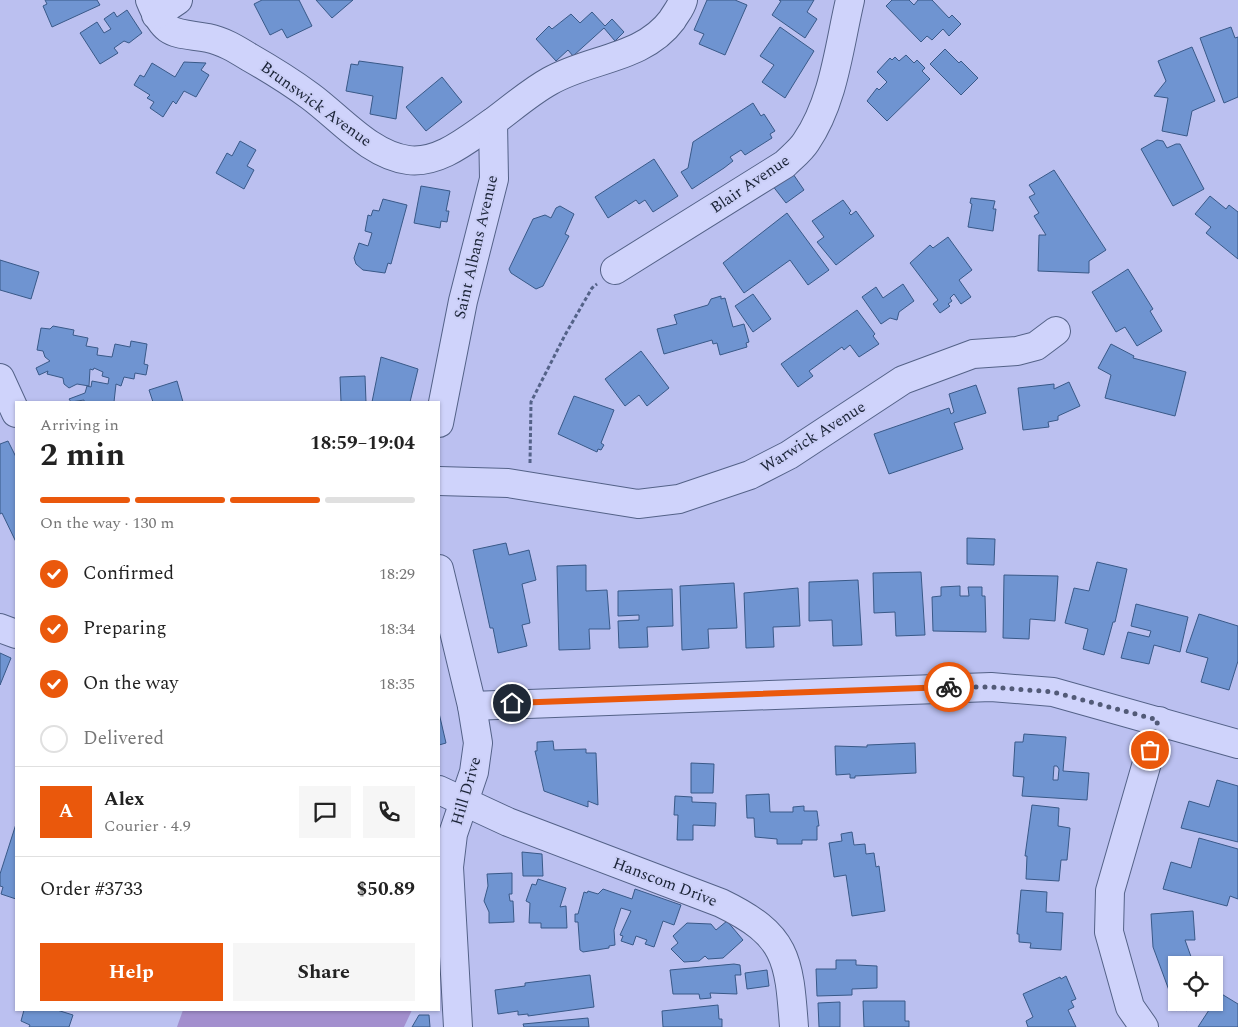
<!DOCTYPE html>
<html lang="en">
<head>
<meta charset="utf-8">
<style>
	body { margin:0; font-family:Spectral,serif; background:#f6f6f6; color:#222; height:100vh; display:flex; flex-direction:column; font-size:19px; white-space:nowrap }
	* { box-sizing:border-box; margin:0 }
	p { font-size:16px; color:#767676 }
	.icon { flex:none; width:28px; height:28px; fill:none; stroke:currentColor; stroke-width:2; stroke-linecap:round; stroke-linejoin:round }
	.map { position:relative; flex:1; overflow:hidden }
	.panel { position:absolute; left:15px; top:401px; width:425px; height:610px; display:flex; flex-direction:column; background:#fff; border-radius:0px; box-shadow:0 1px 4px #0004 }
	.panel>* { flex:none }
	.controls { position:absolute; left:1168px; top:956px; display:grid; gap:10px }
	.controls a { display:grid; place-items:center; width:55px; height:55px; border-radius:0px; background:#fff; box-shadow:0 1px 4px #0004; font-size:25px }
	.pin { position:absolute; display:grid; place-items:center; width:42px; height:42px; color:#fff; margin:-21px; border:2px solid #fff; border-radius:50%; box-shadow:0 1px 5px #0007 }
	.courier { position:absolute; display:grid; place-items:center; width:50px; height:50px; margin:-25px; border:4px solid #ea580c; border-radius:50%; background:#fff; color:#222; box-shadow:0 1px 6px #0007 }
	.headline em { font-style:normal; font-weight:700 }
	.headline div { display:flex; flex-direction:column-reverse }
	.headline { display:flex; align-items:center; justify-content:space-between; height:85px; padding:0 25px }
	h1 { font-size:32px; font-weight:700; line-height:38px }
	.bar { display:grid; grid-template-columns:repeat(4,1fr); gap:8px 5px; align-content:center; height:60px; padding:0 25px }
	.bar i { height:6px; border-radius:4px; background:#e0e0e0 }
	.bar .selected { background:#ea580c }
	.bar p { grid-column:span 4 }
	.line { display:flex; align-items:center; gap:12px; padding:0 25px; border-top:1px solid #e0e0e0 }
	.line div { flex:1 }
	.round { display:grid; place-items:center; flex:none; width:52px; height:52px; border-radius:0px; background:#f6f6f6 }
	ol { padding:0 25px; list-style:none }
	li { display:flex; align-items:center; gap:15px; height:55px }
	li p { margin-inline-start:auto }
	li .icon { padding:5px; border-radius:50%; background:#ea580c; color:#fff; stroke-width:4 }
	li:last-child { color:#767676 }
	li i { width:28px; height:28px; border:2px solid #e0e0e0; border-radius:50% }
	.cta { display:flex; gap:10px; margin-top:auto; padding:10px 25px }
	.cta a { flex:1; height:58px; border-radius:0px; background:#ea580c; color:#fff; font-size:20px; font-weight:700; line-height:58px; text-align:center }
	.cta a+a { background:#f6f6f6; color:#222 }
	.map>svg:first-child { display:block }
	.green { fill:#a38fce }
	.building { fill:#6f94d1; stroke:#395988; fill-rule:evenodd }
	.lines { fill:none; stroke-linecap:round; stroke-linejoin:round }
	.minor-casing { stroke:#546288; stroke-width:30 }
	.path { stroke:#546288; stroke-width:3; stroke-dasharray:4 2.5; stroke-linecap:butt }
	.minor { stroke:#cfd3fb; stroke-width:28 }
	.done { stroke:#525a77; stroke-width:5; stroke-dasharray:0 9 }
	.route { stroke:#ea580c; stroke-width:6 }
	.labels { text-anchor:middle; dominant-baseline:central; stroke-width:4; stroke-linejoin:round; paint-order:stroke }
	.street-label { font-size:16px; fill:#1a2336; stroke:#cbcff7 }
</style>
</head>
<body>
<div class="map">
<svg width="1238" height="1027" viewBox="0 0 1238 1027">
	<rect width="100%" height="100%" fill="#bbc0f0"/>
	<polygon class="green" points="183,1010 412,1010 404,1027 177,1027"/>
	<g class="building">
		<polygon points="45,0 97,0 100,5 52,27 43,6 47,4"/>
		<polygon points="262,0 299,0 312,26 287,38 282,29 270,35 254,4"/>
		<polygon points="316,0 353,0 332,18"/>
		<polygon points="707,0 735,0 747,5 725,55 699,44 704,34 694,30"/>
		<polygon points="779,0 814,0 807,12 817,19 805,38 772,15 781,1"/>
		<polygon points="892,0 909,0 914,5 918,0 932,0 949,18 952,15 961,24 949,36 943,29 932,40 927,36 921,42 886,6"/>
		<polygon points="127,10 142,33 129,43 124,41 114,48 118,53 100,64 80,33 97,22 104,33 111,29 104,19 114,12 117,17"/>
		<polygon points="592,12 605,26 612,19 624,32 615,41 604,28 573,56 568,50 556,61 536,39 549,26 552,29 571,14 580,23"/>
		<polygon points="780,27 814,51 785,98 762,82 774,65 760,56"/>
		<polygon points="1231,27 1235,38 1238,37 1238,97 1224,103 1200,38"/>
		<polygon points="1192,47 1215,101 1192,111 1187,136 1162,131 1168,98 1154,96 1166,81 1158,61"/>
		<polygon points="945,49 959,63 961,61 978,78 961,95 930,64"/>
		<polygon points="906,55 914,63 917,60 925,68 922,71 930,79 887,121 867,101 877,88 879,90 887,82 877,72 890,58 892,60 895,57 899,61"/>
		<polygon points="359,61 403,67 396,119 370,114 373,96 346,91 351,64 358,65"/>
		<polygon points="184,62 206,63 201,70 209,75 196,97 184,91 176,104 173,101 163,117 150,108 154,102 147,98 150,95 134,85 140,75 144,77 152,63 175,77"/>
		<polygon points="442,77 462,102 426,131 406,107"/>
		<polygon points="753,103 761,116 764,114 775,131 770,134 772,138 745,155 741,150 730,157 733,161 724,168 692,189 681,172 688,168 693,142"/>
		<polygon points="1157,140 1163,141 1167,148 1176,144 1180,144 1204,189 1173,206 1141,149"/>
		<polygon points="240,141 256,150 247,166 254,170 244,189 216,173 227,153 232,156"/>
		<polygon points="654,159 678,196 653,212 645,200 639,204 636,200 608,218 595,197"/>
		<polygon points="1054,170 1106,250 1089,261 1089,273 1038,271 1039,235 1046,235 1034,216 1039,213 1029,197 1035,194 1029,185"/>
		<polygon points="791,171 804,190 786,203 772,185"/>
		<polygon points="421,186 450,191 446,211 449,211 447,222 441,221 440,228 414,223"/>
		<polygon points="1210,196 1226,209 1229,205 1238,212 1238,259 1206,233 1211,227 1195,214"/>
		<polygon points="971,198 995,201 993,209 996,209 993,231 968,227 972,204 970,203"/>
		<polygon points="383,199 407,205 391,264 388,263 385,273 363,270 356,264 354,258 359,243 368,246 372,233 365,231 368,215 371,216 373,210 379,211"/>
		<polygon points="843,200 851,211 849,213 851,215 856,211 874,236 836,265 817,242 824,237 812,221"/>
		<polygon points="560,206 574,214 565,234 569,236 543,286 536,289 511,273 509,269 533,219 545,215 551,218 556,208"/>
		<polygon points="787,213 829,270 808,285 790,260 744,293 723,263"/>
		<polygon points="948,237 972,270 959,280 971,297 961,304 954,294 950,298 952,301 948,304 950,306 940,313 933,304 938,300 910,263 930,245 933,248"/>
		<polygon points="0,260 39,272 31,299 0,290"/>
		<polygon points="1128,269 1153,309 1150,311 1162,331 1137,346 1125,327 1116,332 1092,292"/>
		<polygon points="903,284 914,301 899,312 897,320 890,318 881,324 862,297 876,287 883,298"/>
		<polygon points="753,294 771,319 753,332 735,306"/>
		<polygon points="721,296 721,299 725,298 733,327 744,324 749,342 746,343 747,347 720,355 717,343 713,344 712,340 664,354 657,329 677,324 674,315 708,305 711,299"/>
		<polygon points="857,310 875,334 873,336 879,344 859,357 850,345 844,350 842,347 809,371 813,376 798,387 781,364"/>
		<polygon points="53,326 74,330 73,335 88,338 86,346 98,348 97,355 112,357 115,344 130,347 131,341 147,344 144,364 148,365 146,375 135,373 134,379 124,377 121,386 116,384 114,402 84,402 84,400 71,402 69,399 85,393 87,386 91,387 92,381 108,384 109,378 102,376 103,372 94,368 93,370 90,369 89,386 77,384 69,388 64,384 63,378 47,374 48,371 39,375 36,368 50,361 45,357 43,351 37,350 41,328 50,329"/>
		<polygon points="1111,344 1134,356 1133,358 1186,372 1175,416 1105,398 1111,375 1098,368"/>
		<polygon points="641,351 669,388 647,406 639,395 625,406 605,379"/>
		<polygon points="381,357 418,369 410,402 372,402"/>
		<polygon points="365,376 366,402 341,402 340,377"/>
		<polygon points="177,381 183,402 153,402 149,390"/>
		<polygon points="1069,382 1080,406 1058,416 1058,420 1048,422 1049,427 1023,430 1018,388 1054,384 1054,389"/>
		<polygon points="976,385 986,413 954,423 963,449 889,474 874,434 949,408 951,414 954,412 949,394"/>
		<polygon points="574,396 614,410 601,443 604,445 601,450 598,449 597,452 558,434"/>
		<polygon points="8,441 16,457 16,542 2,513 0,514 0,444"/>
		<polygon points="967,538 995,539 994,565 967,564"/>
		<polygon points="506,543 509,555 529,550 536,580 522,584 530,623 522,625 527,646 498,653 493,628 490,628 473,550"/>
		<polygon points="1097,562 1127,569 1115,622 1113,622 1104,655 1083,649 1088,629 1065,623 1074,588 1089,591"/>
		<polygon points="586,565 586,591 607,590 610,629 589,629 590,649 559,650 557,566"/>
		<polygon points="921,572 925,635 896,636 895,612 874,613 873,573"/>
		<polygon points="1004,575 1058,576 1055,621 1030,619 1029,639 1003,638"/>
		<polygon points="858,580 862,645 833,646 832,620 809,621 809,582"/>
		<polygon points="734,583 737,628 708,629 709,648 682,650 680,586"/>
		<polygon points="960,586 960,596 969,596 968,587 982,587 982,596 985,596 986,632 933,631 932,597 941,596 941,587"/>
		<polygon points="798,588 800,626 773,627 774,647 746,648 744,593"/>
		<polygon points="672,589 673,626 647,627 648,647 619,648 618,621 639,620 639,615 618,616 618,591"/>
		<polygon points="1136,604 1188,617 1180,652 1154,645 1149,664 1121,658 1128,632 1149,637 1151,631 1131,626"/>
		<polygon points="1199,614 1238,626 1238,661 1229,690 1201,682 1208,658 1186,652"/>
		<polygon points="0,653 11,658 0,685"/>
		<polygon points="439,713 446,743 439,745"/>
		<path d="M1024,734L1066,737L1063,771L1089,773L1087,800L1022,796L1024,777L1013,776L1015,742H1023ZM1054,766H1057L1059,769L1058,780H1053Z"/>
		<polygon points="553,741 554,750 586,749 586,753 596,753 598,805 588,801 588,807 544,791 535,751 537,751 537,742"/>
		<polygon points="915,743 916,773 855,776 855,778 850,778 850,774 836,775 835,746 867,747 867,745"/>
		<polygon points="691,763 714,764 713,793 691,793"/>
		<polygon points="1217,780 1238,786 1238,842 1181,828 1189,801 1209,807"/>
		<polygon points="769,794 770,812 793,812 793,807 804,806 804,811 817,811 819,826 817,826 817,840 802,840 802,844 777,844 777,839 755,837 754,818 747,818 746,795"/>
		<polygon points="675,796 692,797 692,802 716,803 715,826 693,825 693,840 677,840 678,815 674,815"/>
		<polygon points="1032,805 1059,808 1058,826 1070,828 1067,860 1061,860 1059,881 1026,879 1027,856 1025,856"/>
		<polygon points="16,824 16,899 1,894 3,887 0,886 0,874"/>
		<polygon points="852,832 854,845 865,844 866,854 874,853 876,867 879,866 885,911 852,916 846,875 834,877 829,843 842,841 841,834"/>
		<polygon points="1199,838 1238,849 1238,899 1230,896 1227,906 1163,889 1171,862 1191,868"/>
		<polygon points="522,852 542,854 543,876 523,876"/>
		<polygon points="512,873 512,894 509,894 510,901 513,901 514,922 489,923 489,912 484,901 488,886 487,874"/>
		<polygon points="538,879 566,888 560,907 566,906 567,928 541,928 541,923 529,923 530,903 526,901 532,884 536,885"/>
		<polygon points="603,889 632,899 635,889 681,905 674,925 663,921 654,947 645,944 647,940 636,936 633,945 621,941 623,936 620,935 631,911 621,908 614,930 615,945 609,946 609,948 583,952 580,950 578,922 575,922 575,914 578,914 584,892 587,893 588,891 598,894"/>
		<polygon points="1021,890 1047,892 1046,912 1063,913 1061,950 1030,948 1031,943 1019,942 1019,934 1017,934"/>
		<polygon points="1193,911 1195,940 1185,940 1194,965 1176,965 1176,1000 1170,993 1153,947 1151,914"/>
		<polygon points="727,921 743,940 723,958 708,959 705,956 699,961 684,962 671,949 678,943 673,936 687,923 711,924 716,930"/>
		<polygon points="836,960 856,960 856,965 877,966 877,988 852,989 852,995 817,996 816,969 836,969"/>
		<polygon points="734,964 740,965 741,975 735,975 737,994 710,993 711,998 700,999 699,994 673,994 670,970"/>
		<polygon points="767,970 769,986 747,989 745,973"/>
		<polygon points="590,975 594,1007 528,1016 528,1014 518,1015 518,1011 498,1014 495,990 525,986 525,983"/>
		<polygon points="1066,976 1076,999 1071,1001 1074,1007 1068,1010 1076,1027 1028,1027 1026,1021 1033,1017 1023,994 1060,977 1061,979"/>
		<polygon points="1220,993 1238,1004 1238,1027 1198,1027"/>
		<polygon points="863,1001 905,1001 905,1021 909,1021 909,1027 864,1027"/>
		<polygon points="840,1002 840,1027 819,1027 818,1003"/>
		<polygon points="1179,1002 1197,1002 1186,1011"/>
		<polygon points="718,1005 719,1019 722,1019 722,1027 663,1027 662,1011"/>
		<polygon points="24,1010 57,1010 73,1015 69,1027 29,1027 30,1025 21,1021"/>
		<polygon points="419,1015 429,1015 430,1027 412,1027"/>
		<polygon points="588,1018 589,1027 524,1027 523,1024"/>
	</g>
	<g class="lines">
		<defs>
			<g id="minor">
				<path d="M150,0C165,37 173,32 208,38C223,41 236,49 249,57C270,69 291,82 310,96C340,118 370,155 408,160C440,164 469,138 493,122"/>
				<polyline points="156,15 178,0"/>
				<path d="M615,270L785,164C792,157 801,150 806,142C834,101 839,47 850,0"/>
				<polyline points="0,378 16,413"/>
				<path d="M439,423L463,301L494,179L493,122C512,108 530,92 550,81C590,58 643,59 672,20C676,13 681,8 683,0"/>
				<polyline points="439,481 508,483 638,504 679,499 750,475 789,455 903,380 973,354 1017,351 1036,346 1056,331"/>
				<polyline points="439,569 472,706 478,743 474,772 453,834 449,867 458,1027"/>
				<polyline points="0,628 16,634"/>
				<polyline points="472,706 991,687 1053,692 1238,744"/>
				<path d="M439,790L508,822L721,903C787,935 789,958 794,1027"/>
				<polyline points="1144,1027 1130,1007 1109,932 1110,891 1159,721"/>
			</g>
		</defs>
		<use href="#minor" class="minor-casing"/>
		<polyline class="path" points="530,463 531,402 565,335 592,288 597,284"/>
		<use href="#minor" class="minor"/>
	</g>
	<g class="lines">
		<polyline class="done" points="949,687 991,687 1053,692 1158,720 1150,750"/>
		<polyline class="route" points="512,703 949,687"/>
	</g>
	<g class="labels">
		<g class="street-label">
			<text transform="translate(316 104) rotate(36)">Brunswick Avenue</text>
			<text transform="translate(750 184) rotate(-34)">Blair Avenue</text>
			<text transform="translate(476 247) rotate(-77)">Saint Albans Avenue</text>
			<text transform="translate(813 437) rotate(-32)">Warwick Avenue</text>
			<text transform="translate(466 791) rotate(-74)">Hill Drive</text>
			<text transform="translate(665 882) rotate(21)">Hanscom Drive</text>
		</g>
	</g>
</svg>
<div class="controls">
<a><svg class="icon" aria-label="locate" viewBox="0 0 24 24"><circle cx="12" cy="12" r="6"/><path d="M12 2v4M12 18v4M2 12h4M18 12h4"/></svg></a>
</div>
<div class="pin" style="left:1150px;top:750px;background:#ea580c"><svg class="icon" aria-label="bag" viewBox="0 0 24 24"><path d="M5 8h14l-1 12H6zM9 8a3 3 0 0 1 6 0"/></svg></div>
<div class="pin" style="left:512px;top:703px;background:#1f2937"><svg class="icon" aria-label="home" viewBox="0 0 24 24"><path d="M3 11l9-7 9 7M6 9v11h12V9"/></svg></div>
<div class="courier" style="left:949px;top:687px"><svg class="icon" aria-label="bike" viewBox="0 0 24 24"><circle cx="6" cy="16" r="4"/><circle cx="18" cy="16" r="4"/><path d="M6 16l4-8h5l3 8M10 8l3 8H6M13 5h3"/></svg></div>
<section class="panel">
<div class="headline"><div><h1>2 min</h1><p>Arriving in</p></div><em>18:59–19:04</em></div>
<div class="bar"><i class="selected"></i><i class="selected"></i><i class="selected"></i><i></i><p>On the way · 130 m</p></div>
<ol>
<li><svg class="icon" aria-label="check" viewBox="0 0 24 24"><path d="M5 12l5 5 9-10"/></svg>Confirmed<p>18:29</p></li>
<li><svg class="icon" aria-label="check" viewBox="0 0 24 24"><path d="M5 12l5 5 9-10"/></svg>Preparing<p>18:34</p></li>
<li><svg class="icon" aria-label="check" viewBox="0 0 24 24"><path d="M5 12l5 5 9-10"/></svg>On the way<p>18:35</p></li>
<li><i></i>Delivered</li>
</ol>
<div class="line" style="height:90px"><b class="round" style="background:#ea580c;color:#fff">A</b><div><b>Alex</b><p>Courier · 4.9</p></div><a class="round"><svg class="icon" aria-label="chat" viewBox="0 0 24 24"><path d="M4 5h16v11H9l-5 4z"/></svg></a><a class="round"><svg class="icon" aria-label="phone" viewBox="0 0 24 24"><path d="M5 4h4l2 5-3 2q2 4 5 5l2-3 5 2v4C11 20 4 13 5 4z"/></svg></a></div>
<div class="line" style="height:65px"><div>Order #3733</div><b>$50.89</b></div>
<div class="cta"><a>Help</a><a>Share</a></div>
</section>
</div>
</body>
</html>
